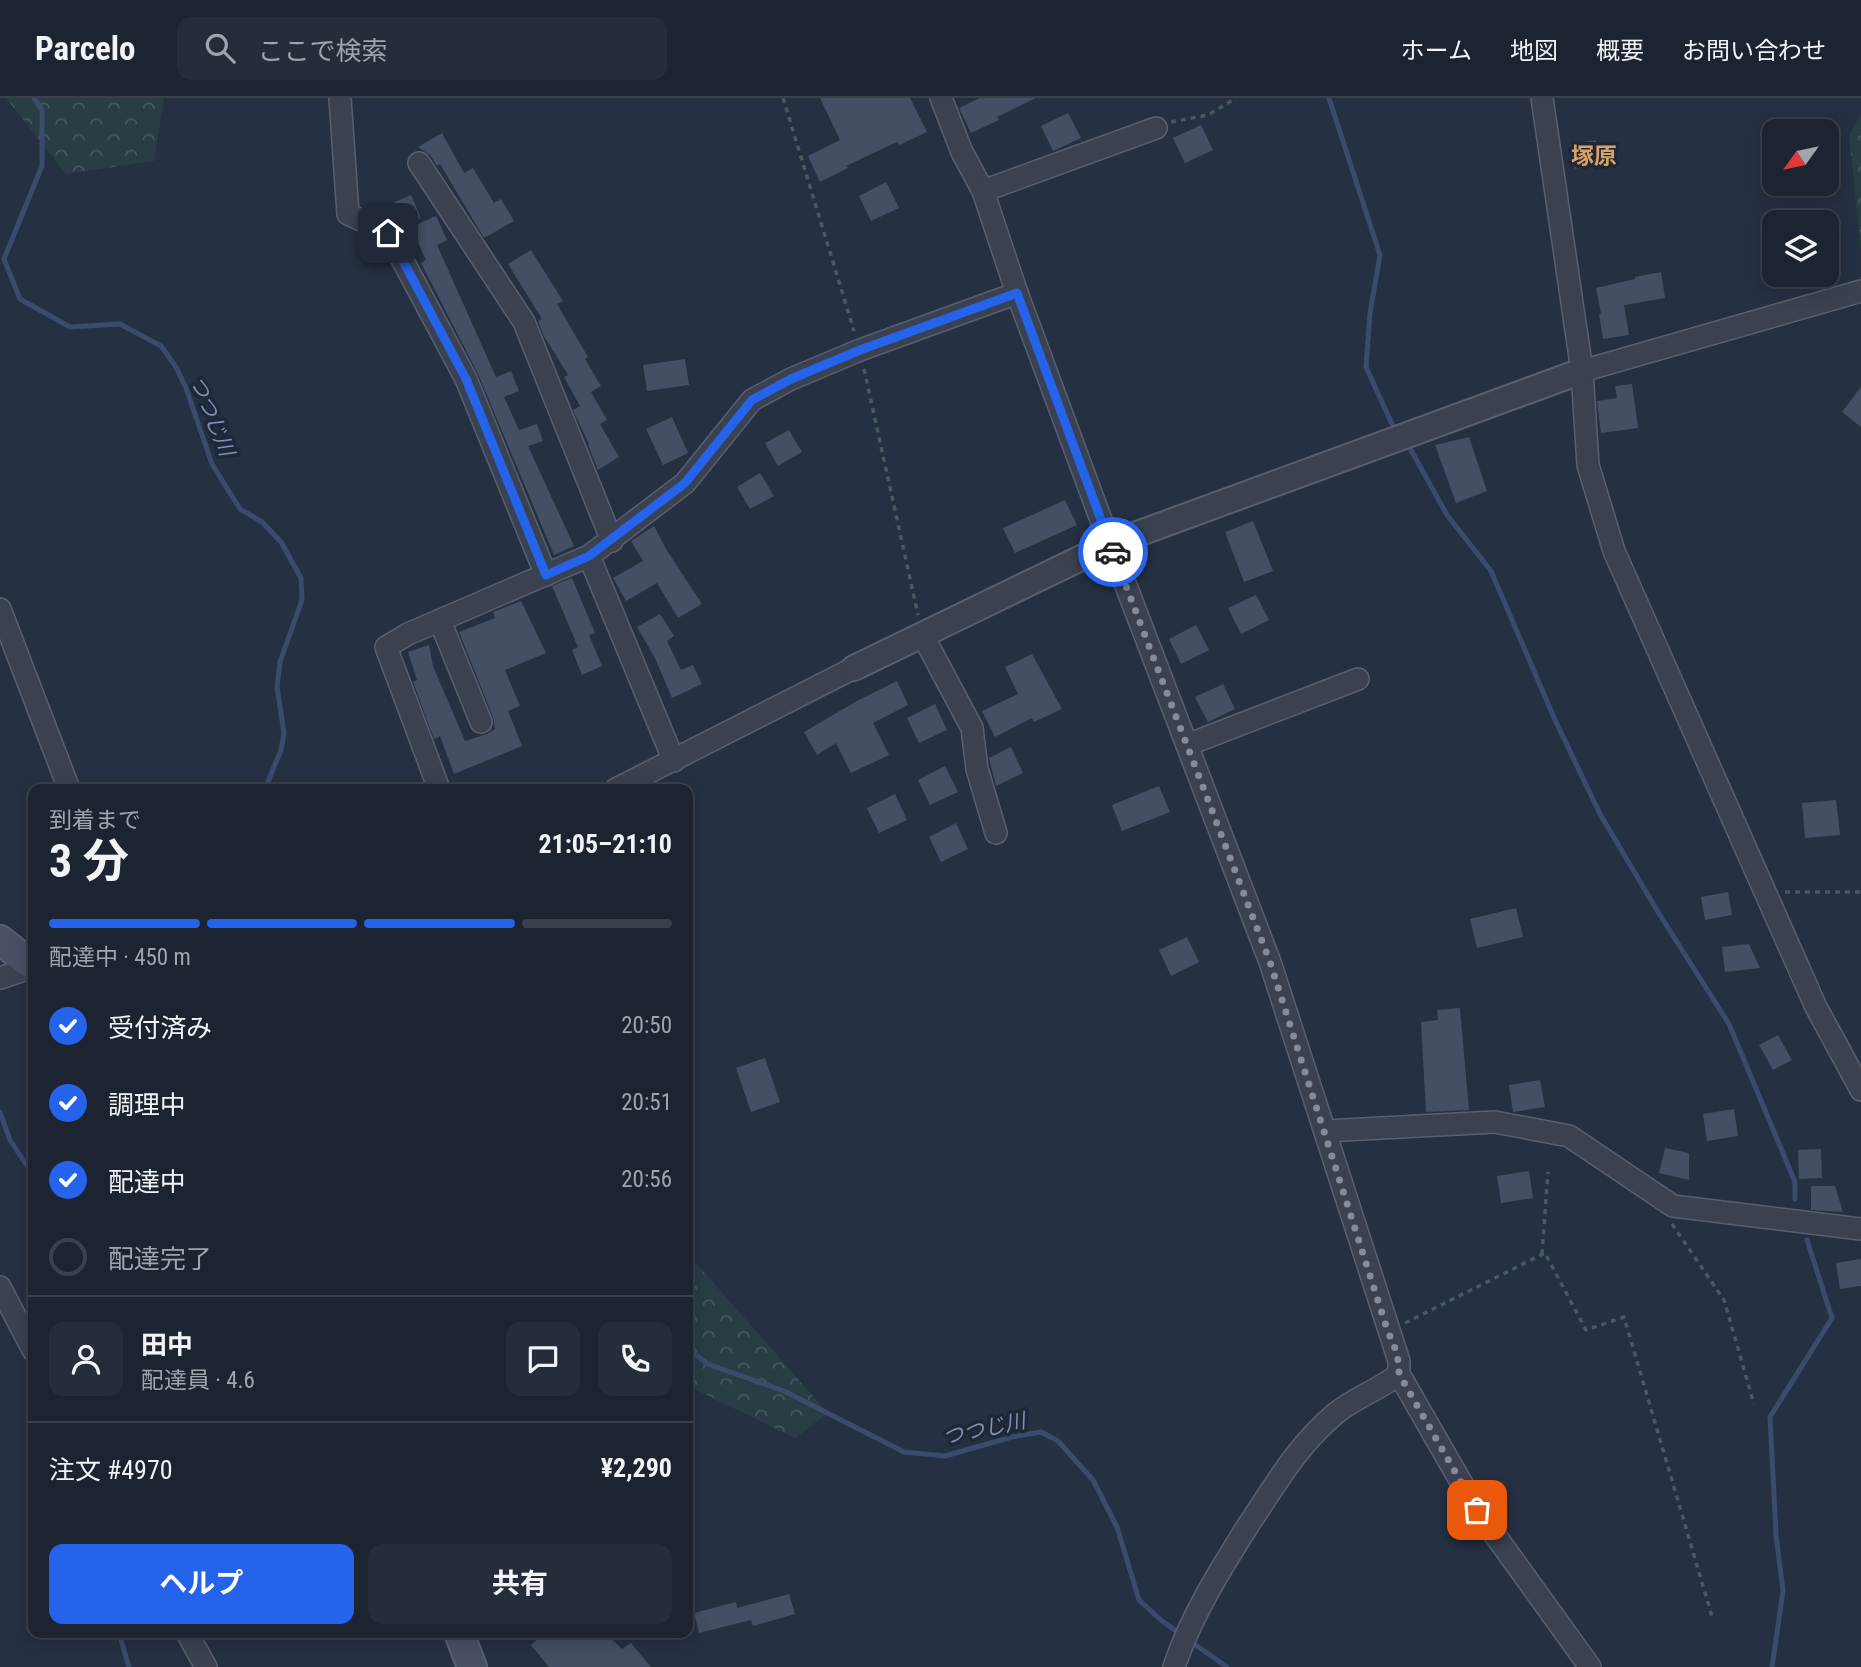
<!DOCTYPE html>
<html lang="ja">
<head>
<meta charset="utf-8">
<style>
	body { margin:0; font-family:"Roboto Condensed","Noto Sans JP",sans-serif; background:#252c3a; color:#f1f3f6; height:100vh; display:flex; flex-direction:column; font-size:26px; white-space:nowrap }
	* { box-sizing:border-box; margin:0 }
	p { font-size:23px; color:#a0a4ac }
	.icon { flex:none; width:38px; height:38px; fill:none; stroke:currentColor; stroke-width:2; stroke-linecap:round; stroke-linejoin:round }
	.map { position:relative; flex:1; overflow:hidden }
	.side { position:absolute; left:28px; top:686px; width:665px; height:854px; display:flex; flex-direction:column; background:#1c2432; border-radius:14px; box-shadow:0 4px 18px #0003,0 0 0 2px #3a414d }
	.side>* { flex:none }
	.needle { width:46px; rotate:237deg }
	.buttons { position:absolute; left:1762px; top:21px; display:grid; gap:14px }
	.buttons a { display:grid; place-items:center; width:77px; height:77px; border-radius:14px; background:#1c2432; box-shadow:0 4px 18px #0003,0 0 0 2px #3a414d; font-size:35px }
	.pin { position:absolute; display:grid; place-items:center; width:60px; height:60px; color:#fff; margin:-30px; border-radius:14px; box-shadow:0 4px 10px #0006 }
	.courier { position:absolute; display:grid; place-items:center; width:70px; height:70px; margin:-35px; border:5px solid #2563eb; border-radius:50%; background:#fff; color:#222; box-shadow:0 2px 9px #0007 }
	.headline em { font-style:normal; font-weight:700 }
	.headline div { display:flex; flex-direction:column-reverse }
	.headline { display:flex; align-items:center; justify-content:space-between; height:119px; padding:0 21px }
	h1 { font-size:46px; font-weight:700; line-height:52px }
	.bar { display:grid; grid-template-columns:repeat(4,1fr); gap:10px 7px; align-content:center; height:84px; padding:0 21px }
	.bar i { height:9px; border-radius:5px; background:#3a414d }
	.bar .active { background:#2563eb }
	.bar p { grid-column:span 4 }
	.line { display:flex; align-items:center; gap:18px; padding:0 21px; border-top:2px solid #3a414d }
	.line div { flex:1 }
	.round { display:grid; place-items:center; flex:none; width:74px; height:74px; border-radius:14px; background:#252c3a }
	ol { padding:0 21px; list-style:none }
	li { display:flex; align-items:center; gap:21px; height:77px }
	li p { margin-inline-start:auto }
	li .icon { padding:7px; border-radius:50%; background:#2563eb; color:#fff; stroke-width:4 }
	li:last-child { color:#a0a4ac }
	li i { width:38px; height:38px; border:4px solid #3a414d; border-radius:50% }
	.cta { display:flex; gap:14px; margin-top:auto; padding:14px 21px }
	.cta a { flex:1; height:80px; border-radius:14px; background:#2563eb; color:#fff; font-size:28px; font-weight:700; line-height:80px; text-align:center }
	.cta a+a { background:#252c3a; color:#f1f3f6 }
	header { display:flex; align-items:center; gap:42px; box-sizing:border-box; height:98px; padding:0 35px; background:#1c2432; border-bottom:2px solid #3a414d }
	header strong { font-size:33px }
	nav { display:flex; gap:38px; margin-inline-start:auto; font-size:24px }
	.search { width:490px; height:63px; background:#252c3a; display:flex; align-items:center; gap:18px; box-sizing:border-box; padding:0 24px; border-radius:14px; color:#a0a4ac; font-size:26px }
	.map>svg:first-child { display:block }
	.forest { fill:url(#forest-crowns) }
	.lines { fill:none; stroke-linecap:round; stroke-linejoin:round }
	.stream { stroke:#3b4b6c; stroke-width:5 }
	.building { fill:#444f65 }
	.minor-casing { stroke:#586070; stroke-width:24 }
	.tertiary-casing { stroke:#586070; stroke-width:28 }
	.secondary-casing { stroke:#586070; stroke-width:32 }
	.path { stroke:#465b60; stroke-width:3.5; stroke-dasharray:5 5; stroke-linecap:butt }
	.minor { stroke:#3a4252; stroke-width:21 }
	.tertiary { stroke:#3a4252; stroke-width:24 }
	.secondary { stroke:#485066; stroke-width:28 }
	.done { stroke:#848c9c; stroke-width:7; stroke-dasharray:0 12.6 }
	.route { stroke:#2563eb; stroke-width:9 }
	.labels { text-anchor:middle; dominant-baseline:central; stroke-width:7; stroke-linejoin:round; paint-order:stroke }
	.water-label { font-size:21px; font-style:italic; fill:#7d90b4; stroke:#1f2738 }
	.quarter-label { font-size:23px; font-weight:bold; fill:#daa165; stroke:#1f2738 }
</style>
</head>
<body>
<header>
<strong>Parcelo</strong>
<div class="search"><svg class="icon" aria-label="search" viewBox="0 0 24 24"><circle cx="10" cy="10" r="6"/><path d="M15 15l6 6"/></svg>ここで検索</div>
<nav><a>ホーム</a><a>地図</a><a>概要</a><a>お問い合わせ</a></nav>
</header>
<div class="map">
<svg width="1861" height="1569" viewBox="0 0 1861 1569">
	<defs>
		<pattern id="forest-crowns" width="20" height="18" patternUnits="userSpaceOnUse" patternTransform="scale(1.75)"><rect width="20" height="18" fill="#283e44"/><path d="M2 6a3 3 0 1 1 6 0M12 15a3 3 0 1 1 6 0" fill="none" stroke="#45585e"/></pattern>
	</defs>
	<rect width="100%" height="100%" fill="#253043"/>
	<g class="forest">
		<polygon points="6,0 164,0 154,63 66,76"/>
		<polygon points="1861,17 1861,152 1849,37"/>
		<polygon points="688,1156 828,1315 795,1340 688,1288"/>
	</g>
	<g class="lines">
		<g class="stream">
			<polyline points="34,0 42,12 42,68 4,161 20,201 70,229 120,226 161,248 176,269 186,290 212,366 240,411 262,424 281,444 301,480 302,502 280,564 277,589 284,635 281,652 265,691"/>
			<polyline points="1329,0 1380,157 1370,215 1366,269 1392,326"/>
			<polyline points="1411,352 1447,417 1491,473 1555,622 1600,716 1658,814 1729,926 1795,1084 1795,1101"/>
			<polyline points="0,1014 10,1042 33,1077"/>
			<polyline points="688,1251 708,1266 784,1293 904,1354 945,1358 1012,1339 1041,1334 1058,1343 1093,1382 1117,1429 1139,1502 1162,1523 1182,1537"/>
			<polyline points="119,1535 129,1569"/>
			<polyline points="1190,1543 1227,1569"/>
			<polyline points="1772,1569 1783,1493 1776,1437 1770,1319 1832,1220 1807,1142"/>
		</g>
	</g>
	<g class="building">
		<polygon points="820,0 910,0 927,34 899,47 897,44 846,68 848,70 820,84 808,58 840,42"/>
		<polygon points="980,0 1036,0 997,19 999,22 971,35 959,10"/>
		<polygon points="1068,15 1081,40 1053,53 1041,28"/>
		<polygon points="1201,27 1213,52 1185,65 1173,40"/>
		<polygon points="442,35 464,75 473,70 494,105 501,101 514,123 484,140 440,66 437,68 430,57 418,49"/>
		<polygon points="1596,42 1601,67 1575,71 1570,46"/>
		<polygon points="886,84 899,110 871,123 859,98"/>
		<polygon points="411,97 421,120 400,130 393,123 386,108"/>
		<polygon points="436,118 447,142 437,147 496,279 511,273 519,293 504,299 519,332 537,326 543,343 528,348 574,448 554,457 478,276 421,165 426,162 411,129"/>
		<polygon points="531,152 563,203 557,206 588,259 585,261 601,288 591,294 607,322 600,326 619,359 598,372 588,347 589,346 573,312 580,308 564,279 568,277 544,238 538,223 542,221 508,166"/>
		<polygon points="1661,174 1665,200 1624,207 1629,237 1603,241 1599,216 1601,215 1596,190 1635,181 1635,179"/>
		<polygon points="685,261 689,287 647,293 643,267"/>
		<polygon points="1632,286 1638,330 1601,335 1597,303 1617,300 1615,288"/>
		<polygon points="1861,289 1861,329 1842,314"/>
		<polygon points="672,319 688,355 663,367 646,331"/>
		<polygon points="789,332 802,354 778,368 765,345"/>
		<polygon points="1469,339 1487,393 1456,405 1435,347"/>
		<polygon points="760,375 774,398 750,411 737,389"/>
		<polygon points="1065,402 1077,427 1015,455 1003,430"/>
		<polygon points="1253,423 1273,473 1244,484 1225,434"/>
		<polygon points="654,428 666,451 702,506 678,520 657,485 626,503 613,480 643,463 631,443"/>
		<polygon points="572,480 595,535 589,537 602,568 582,577 572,552 578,549 552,488"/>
		<polygon points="1256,497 1269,522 1241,536 1228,510"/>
		<polygon points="521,503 546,555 505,572 520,608 508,613 522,648 454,676 440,638 434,641 413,584 417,582 408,554 429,547 433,568 465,643 487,636 495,631 493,619 459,534 495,520 493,514"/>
		<polygon points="660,516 674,538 667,543 681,572 693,567 702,586 672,600 655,560 637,529"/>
		<polygon points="1196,527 1209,552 1181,566 1169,541"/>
		<polygon points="1032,556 1062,611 1034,624 1032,620 995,639 982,613 1018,596 1005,569"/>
		<polygon points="897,583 908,607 873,625 889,657 851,675 836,645 817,657 804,634 855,604"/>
		<polygon points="1223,586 1235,611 1208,624 1195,599"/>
		<polygon points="935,606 947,632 919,645 907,620"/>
		<polygon points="1011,649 1023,675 996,688 989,660"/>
		<polygon points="945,668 958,694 930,707 918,682"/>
		<polygon points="1159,688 1170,714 1122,733 1112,707"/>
		<polygon points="895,696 907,722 879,735 867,710"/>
		<polygon points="1836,702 1840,737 1805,740 1802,705"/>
		<polygon points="956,725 968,751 941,764 929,739"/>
		<polygon points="1728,794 1732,817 1705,822 1701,799"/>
		<polygon points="1516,810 1523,839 1477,850 1470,821"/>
		<polygon points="1187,839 1199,864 1171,878 1159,852"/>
		<polygon points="1749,846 1760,870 1725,874 1722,849"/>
		<polygon points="1460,910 1469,1012 1426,1014 1421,924 1438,922 1437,912"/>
		<polygon points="1778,937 1792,962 1773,972 1759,947"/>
		<polygon points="765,960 780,1004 751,1014 736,970"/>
		<polygon points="1540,982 1545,1009 1513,1014 1509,987"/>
		<polygon points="1734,1011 1738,1038 1707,1043 1703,1016"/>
		<polygon points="1665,1050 1689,1055 1689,1082 1659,1075"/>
		<polygon points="1821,1051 1822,1080 1799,1081 1798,1052"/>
		<polygon points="1529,1073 1533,1100 1501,1105 1497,1078"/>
		<polygon points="1811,1088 1835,1088 1843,1114 1811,1112"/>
		<polygon points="1861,1161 1861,1188 1840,1191 1836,1165"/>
		<polygon points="789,1496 795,1516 753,1528 751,1522 699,1535 694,1515 736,1504 737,1510"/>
		<polygon points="545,1535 605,1535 622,1551 631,1545 651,1569 549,1569 531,1547"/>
	</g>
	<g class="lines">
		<defs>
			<g id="minor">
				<polyline points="340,0 348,116 388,135 466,281 546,477"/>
				<path d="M941,0L962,54L983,93L1017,195L1110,446L1270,864L1399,1263V1276C1379,1292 1354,1300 1335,1316C1297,1348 1276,1386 1249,1426C1220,1472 1191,1518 1174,1569"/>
				<polyline points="1542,0 1582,273 1588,367 1614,453 1816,909 1861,992"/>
				<polyline points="419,65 524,224 612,443"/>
				<polyline points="983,93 1156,30"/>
				<polyline points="1582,273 1861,193"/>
				<polyline points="589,458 674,663"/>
				<polyline points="0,511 69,691"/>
				<polyline points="440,523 481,624"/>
				<polyline points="922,536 972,630 977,671 996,735"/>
				<polyline points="1187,647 1358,581"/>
				<polyline points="439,691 386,549 408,536 589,458 685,385 752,302 791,281 860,252 1017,195"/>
				<polyline points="616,691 854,570"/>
				<polyline points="0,880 33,869"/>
				<polyline points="1325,1033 1495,1024 1569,1038 1673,1108 1861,1131"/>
				<polyline points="0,1189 33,1252"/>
				<polyline points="1399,1276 1477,1412 1590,1569"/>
				<polyline points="187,1535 206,1569"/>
			</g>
			<polyline id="tertiary" points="854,570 1110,446 1582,273"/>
			<g id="secondary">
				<polyline points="0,842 33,868"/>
				<polyline points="459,1535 472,1569"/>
			</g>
		</defs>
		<use href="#minor" class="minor-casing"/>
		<use href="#tertiary" class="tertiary-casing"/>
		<use href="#secondary" class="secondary-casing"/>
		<g class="path">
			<polyline points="783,0 854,233"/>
			<polyline points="1171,24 1208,17 1236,0"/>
			<polyline points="864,271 918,517"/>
			<polyline points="1785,794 1861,794"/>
			<polyline points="1672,1126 1724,1202 1754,1306"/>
			<polyline points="1542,1156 1548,1074"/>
			<polyline points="1405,1225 1545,1155 1586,1232 1624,1219 1713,1522"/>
		</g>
		<use href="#minor" class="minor"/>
		<use href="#tertiary" class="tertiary"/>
		<use href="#secondary" class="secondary"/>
	</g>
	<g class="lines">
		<path class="done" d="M1113,454L1270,864L1388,1234C1395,1248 1399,1260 1399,1276L1477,1412"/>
		<polyline class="route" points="388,135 466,281 546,477 589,458 685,385 752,302 791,281 860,252 1017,195 1113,454"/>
	</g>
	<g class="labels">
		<g class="water-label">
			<text transform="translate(212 318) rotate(68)">つつじ川</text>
			<text transform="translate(984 1331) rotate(-12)">つつじ川</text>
		</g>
		<g class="quarter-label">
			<text x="1594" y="58">塚原</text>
		</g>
	</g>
</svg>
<div class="buttons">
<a><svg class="needle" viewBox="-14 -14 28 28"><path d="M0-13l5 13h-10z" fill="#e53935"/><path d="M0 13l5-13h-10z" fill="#a0a4ac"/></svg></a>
<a><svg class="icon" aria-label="layers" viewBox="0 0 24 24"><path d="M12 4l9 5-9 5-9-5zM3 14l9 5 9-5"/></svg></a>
</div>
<div class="pin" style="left:1477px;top:1412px;background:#ea580c"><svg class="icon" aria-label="bag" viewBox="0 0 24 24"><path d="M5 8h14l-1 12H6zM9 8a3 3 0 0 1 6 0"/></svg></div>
<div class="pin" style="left:388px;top:135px;background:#1f2937"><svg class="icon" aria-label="home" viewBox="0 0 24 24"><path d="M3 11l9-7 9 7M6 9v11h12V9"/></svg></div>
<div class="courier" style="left:1113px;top:454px"><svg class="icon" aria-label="car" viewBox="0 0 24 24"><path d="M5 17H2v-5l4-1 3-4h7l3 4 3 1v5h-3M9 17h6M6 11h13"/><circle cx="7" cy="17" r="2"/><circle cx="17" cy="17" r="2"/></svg></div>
<section class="side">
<div class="headline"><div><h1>3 分</h1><p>到着まで</p></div><em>21:05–21:10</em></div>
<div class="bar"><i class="active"></i><i class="active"></i><i class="active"></i><i></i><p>配達中 · 450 m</p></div>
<ol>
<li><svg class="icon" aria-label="check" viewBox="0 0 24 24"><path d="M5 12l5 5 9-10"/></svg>受付済み<p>20:50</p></li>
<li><svg class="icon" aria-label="check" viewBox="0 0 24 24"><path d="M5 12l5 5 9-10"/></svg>調理中<p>20:51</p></li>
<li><svg class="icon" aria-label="check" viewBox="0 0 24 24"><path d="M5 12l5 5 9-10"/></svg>配達中<p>20:56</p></li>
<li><i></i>配達完了</li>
</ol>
<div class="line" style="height:126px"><a class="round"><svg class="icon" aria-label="person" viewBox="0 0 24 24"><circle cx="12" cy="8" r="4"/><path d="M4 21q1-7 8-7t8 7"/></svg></a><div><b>田中</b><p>配達員 · 4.6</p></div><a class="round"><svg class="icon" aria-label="chat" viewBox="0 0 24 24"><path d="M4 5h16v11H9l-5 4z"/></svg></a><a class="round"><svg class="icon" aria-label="phone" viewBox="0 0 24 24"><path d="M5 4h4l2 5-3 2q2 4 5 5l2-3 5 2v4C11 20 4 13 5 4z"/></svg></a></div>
<div class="line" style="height:91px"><div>注文 #4970</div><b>¥2,290</b></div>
<div class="cta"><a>ヘルプ</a><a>共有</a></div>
</section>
</div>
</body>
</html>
